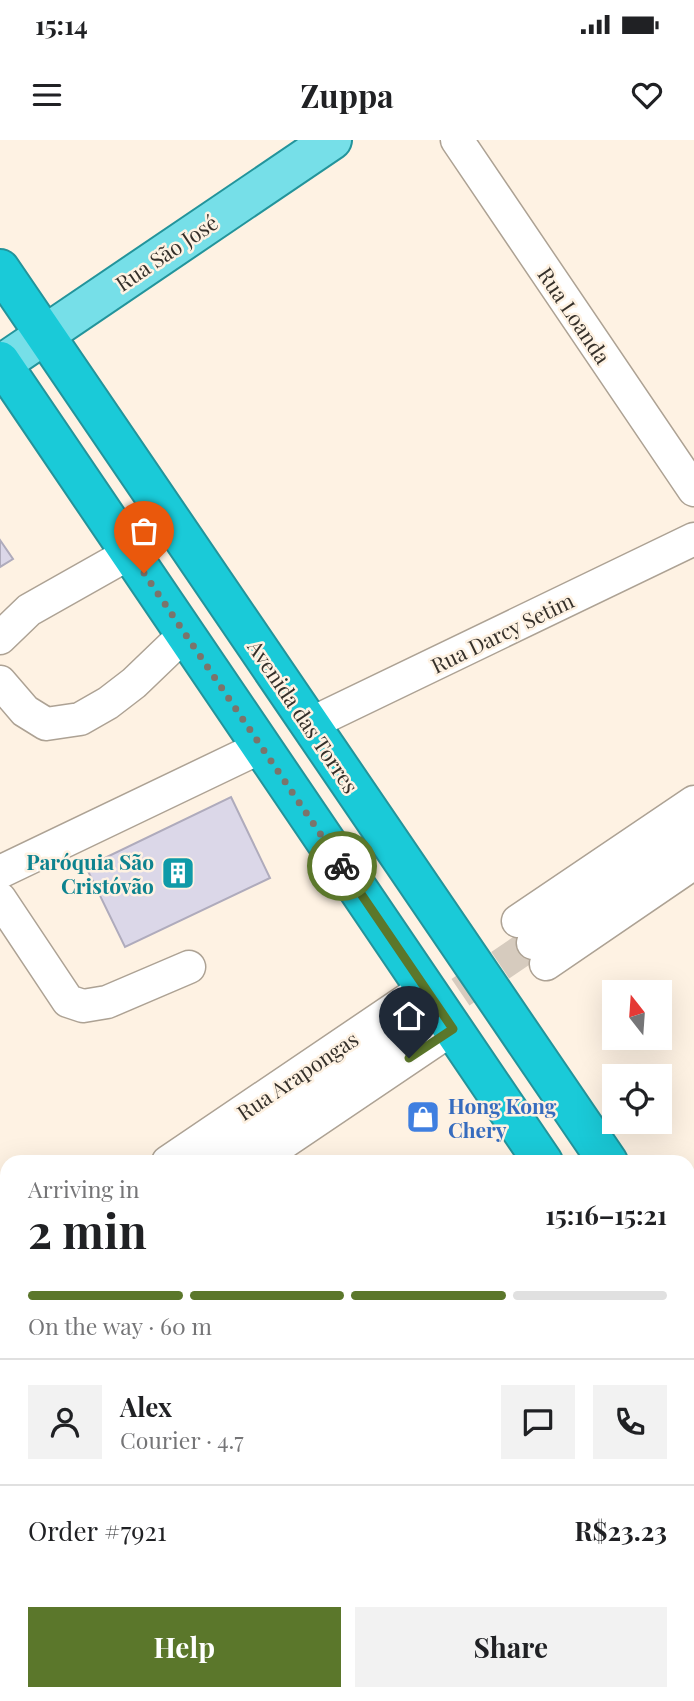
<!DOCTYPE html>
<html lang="en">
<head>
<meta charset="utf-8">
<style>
	body { margin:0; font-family:"Playfair Display",serif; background:#f2f2f2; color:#202124; height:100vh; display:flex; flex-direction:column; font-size:26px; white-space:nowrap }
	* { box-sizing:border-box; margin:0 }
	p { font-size:23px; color:#757577 }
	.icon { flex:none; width:38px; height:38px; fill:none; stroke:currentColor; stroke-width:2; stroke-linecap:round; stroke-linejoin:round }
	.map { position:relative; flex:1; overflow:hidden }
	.details { position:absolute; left:0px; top:1015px; width:695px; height:546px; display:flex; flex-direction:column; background:#fff; border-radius:21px 21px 0 0; box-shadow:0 7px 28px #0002 }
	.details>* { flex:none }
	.needle { width:46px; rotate:343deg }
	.buttons { position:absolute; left:602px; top:840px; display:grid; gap:14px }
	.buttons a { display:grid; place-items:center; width:70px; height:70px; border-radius:0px; background:#fff; box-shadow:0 7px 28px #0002; font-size:35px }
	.pin { position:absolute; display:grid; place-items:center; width:60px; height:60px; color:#fff; margin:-72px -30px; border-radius:50% 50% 50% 0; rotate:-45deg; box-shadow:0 0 7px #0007 }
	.pin .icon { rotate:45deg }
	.courier { position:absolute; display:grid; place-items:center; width:70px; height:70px; margin:-35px; border:5px solid #5b772b; border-radius:50%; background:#fff; color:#222; box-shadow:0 2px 9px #0007 }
	.head em { font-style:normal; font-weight:700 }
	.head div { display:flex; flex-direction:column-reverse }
	.head { display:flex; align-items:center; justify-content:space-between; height:119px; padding:0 28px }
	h1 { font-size:46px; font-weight:700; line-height:52px }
	.bar { display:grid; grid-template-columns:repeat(4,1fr); gap:10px 7px; align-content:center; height:84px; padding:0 28px }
	.bar i { height:9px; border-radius:5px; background:#e0e0e0 }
	.bar .current { background:#5b772b }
	.bar p { grid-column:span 4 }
	.line { display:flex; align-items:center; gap:18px; padding:0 28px; border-top:2px solid #e0e0e0 }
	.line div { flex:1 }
	.round { display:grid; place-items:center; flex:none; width:74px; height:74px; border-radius:0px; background:#f2f2f2 }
	.button { display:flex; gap:14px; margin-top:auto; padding:14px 28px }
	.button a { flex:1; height:80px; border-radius:0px; background:#5b772b; color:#fff; font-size:28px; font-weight:700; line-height:80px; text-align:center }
	.button a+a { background:#f2f2f2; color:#202124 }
	.status { display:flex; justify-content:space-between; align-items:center; height:49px; padding:0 35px; background:#fff; direction:ltr }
	.status svg { height:19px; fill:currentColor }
	header { display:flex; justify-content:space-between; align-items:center; height:91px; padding:0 28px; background:#fff; font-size:32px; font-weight:700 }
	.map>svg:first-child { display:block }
	.building { fill:#dbd7e8; stroke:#afabbc; stroke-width:2 }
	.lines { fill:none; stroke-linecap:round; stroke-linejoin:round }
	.minor-tunnel { stroke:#d6cbbe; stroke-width:32; stroke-dasharray:32 16; stroke-linecap:butt }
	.minor-casing { stroke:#ada294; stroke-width:35 }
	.major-casing { stroke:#23949b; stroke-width:42 }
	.highway-casing { stroke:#23949b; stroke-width:42 }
	.minor { stroke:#fff; stroke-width:32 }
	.major { stroke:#76dfe8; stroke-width:38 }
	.highway { stroke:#1acad8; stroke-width:38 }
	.done { stroke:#7b746b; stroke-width:7; stroke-dasharray:0 12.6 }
	.route { stroke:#5b772b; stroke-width:9 }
	.labels { text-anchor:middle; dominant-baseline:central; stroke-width:5; stroke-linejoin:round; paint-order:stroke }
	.street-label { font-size:21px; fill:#35302a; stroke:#fef2e3 }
	.culture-label { font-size:21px; font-weight:bold; fill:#0d838f; stroke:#fef2e3; text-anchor:end }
	.shop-label { font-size:21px; font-weight:bold; fill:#366cbe; stroke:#fef2e3; text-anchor:start }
</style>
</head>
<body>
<div class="status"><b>15:14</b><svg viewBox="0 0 49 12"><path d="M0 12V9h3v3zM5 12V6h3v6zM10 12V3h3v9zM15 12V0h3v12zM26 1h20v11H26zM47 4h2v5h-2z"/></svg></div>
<header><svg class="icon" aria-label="menu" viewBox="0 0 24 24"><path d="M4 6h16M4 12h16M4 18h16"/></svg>Zuppa<svg class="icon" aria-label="heart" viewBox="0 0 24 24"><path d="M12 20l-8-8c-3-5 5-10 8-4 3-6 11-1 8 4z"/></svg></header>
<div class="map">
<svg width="694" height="1561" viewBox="0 0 694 1561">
	<rect width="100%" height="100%" fill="#fef2e3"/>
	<g class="building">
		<polygon points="0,400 13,419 0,427"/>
		<polygon points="231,657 270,738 125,807 86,727"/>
		<polygon points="688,1369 694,1379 694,1467 688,1471"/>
		<polygon points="694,1467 694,1561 629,1561 625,1554 688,1554 688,1471"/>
	</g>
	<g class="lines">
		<polyline class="minor-tunnel" points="381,906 533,803"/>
		<defs>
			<g id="minor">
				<polyline points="457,0 694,350"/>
				<polyline points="0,498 29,470 130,413"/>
				<polyline points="0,542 25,571 46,584 80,579 108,563 134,543 185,494"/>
				<polyline points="310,584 694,399"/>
				<polyline points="0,732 261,607"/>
				<polyline points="0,759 68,861 83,866 107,862 189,827"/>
				<polyline points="518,781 694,662"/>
				<polyline points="533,803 694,694"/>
				<polyline points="546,824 694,723"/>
				<polyline points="168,1022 425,848"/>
				<polyline points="209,1022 381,906"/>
				<polyline points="255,1022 452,889"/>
				<polyline points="0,1165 7,1160"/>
				<polyline points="310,1554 315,1561"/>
			</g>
			<g id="major">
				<polyline points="0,225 332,0"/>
				<polyline points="235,1561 245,1554"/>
			</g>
			<g id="highway">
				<polyline points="0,129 608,1022"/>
				<polyline points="0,221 543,1022"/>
				<polyline points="688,1140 694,1149"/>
				<polyline points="688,1235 694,1245"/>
			</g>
		</defs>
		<use href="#minor" class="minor-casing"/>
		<use href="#major" class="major-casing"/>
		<use href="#highway" class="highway-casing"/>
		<use href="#minor" class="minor"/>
		<use href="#major" class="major"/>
		<use href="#highway" class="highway"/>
	</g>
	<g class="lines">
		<polyline class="done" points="144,433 342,726"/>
		<polyline class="route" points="342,726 453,889 409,918"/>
	</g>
	<defs>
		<symbol id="building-square" viewBox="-11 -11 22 22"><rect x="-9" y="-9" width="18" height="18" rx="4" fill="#0f9aa8" stroke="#fef2e3"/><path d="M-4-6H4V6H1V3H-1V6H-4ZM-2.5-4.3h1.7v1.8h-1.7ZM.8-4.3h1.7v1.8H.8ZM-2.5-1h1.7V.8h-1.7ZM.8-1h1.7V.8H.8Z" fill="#fff"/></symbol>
		<symbol id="shop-square" viewBox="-11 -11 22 22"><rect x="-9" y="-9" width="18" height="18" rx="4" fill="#3f7fe0" stroke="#fef2e3"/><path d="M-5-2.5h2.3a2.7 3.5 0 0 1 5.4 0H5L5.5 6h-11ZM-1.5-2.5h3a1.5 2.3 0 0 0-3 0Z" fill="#fff"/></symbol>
	</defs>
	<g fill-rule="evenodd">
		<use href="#building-square" x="159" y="714" width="38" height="38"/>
		<use href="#shop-square" x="404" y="958" width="38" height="38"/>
	</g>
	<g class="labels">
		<g class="street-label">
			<text transform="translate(166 112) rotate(-34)">Rua São José</text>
			<text transform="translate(575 175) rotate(56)">Rua Loanda</text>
			<text transform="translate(502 492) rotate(-26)">Rua Darcy Setim</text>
			<text transform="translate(304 576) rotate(56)">Avenida das Torres</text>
			<text transform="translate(297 935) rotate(-34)">Rua Arapongas</text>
		</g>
		<g class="culture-label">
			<text x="154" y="721">Paróquia São<tspan x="154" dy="24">Cristóvão</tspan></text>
		</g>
		<g class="shop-label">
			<text x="448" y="965">Hong Kong<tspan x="448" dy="24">Chery</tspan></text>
		</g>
	</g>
</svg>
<div class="buttons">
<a><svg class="needle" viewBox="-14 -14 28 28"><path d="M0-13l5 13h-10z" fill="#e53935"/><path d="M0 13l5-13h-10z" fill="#757577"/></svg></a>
<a><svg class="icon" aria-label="locate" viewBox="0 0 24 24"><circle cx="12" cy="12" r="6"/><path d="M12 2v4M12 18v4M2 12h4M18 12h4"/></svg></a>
</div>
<div class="pin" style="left:144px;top:433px;background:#ea580c"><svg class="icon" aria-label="bag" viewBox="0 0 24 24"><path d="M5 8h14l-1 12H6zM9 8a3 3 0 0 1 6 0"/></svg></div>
<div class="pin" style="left:409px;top:918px;background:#1f2937"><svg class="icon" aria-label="home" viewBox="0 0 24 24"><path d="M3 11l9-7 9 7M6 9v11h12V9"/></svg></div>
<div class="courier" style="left:342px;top:726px"><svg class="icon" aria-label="bike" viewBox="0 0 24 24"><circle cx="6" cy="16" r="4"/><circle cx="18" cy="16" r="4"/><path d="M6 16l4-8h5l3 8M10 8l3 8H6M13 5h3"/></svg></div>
<section class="details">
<div class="head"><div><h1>2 min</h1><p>Arriving in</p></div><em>15:16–15:21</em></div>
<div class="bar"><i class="current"></i><i class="current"></i><i class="current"></i><i></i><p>On the way · 60 m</p></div>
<div class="line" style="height:126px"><a class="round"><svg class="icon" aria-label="person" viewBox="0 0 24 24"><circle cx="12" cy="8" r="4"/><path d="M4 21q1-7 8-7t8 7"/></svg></a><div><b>Alex</b><p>Courier · 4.7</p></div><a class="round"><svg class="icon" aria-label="chat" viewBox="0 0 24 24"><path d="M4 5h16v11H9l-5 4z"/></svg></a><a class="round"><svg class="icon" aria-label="phone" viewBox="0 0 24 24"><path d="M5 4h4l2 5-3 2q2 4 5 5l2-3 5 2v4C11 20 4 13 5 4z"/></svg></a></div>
<div class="line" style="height:91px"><div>Order #7921</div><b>R$23.23</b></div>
<div class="button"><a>Help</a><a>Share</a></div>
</section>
</div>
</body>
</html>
